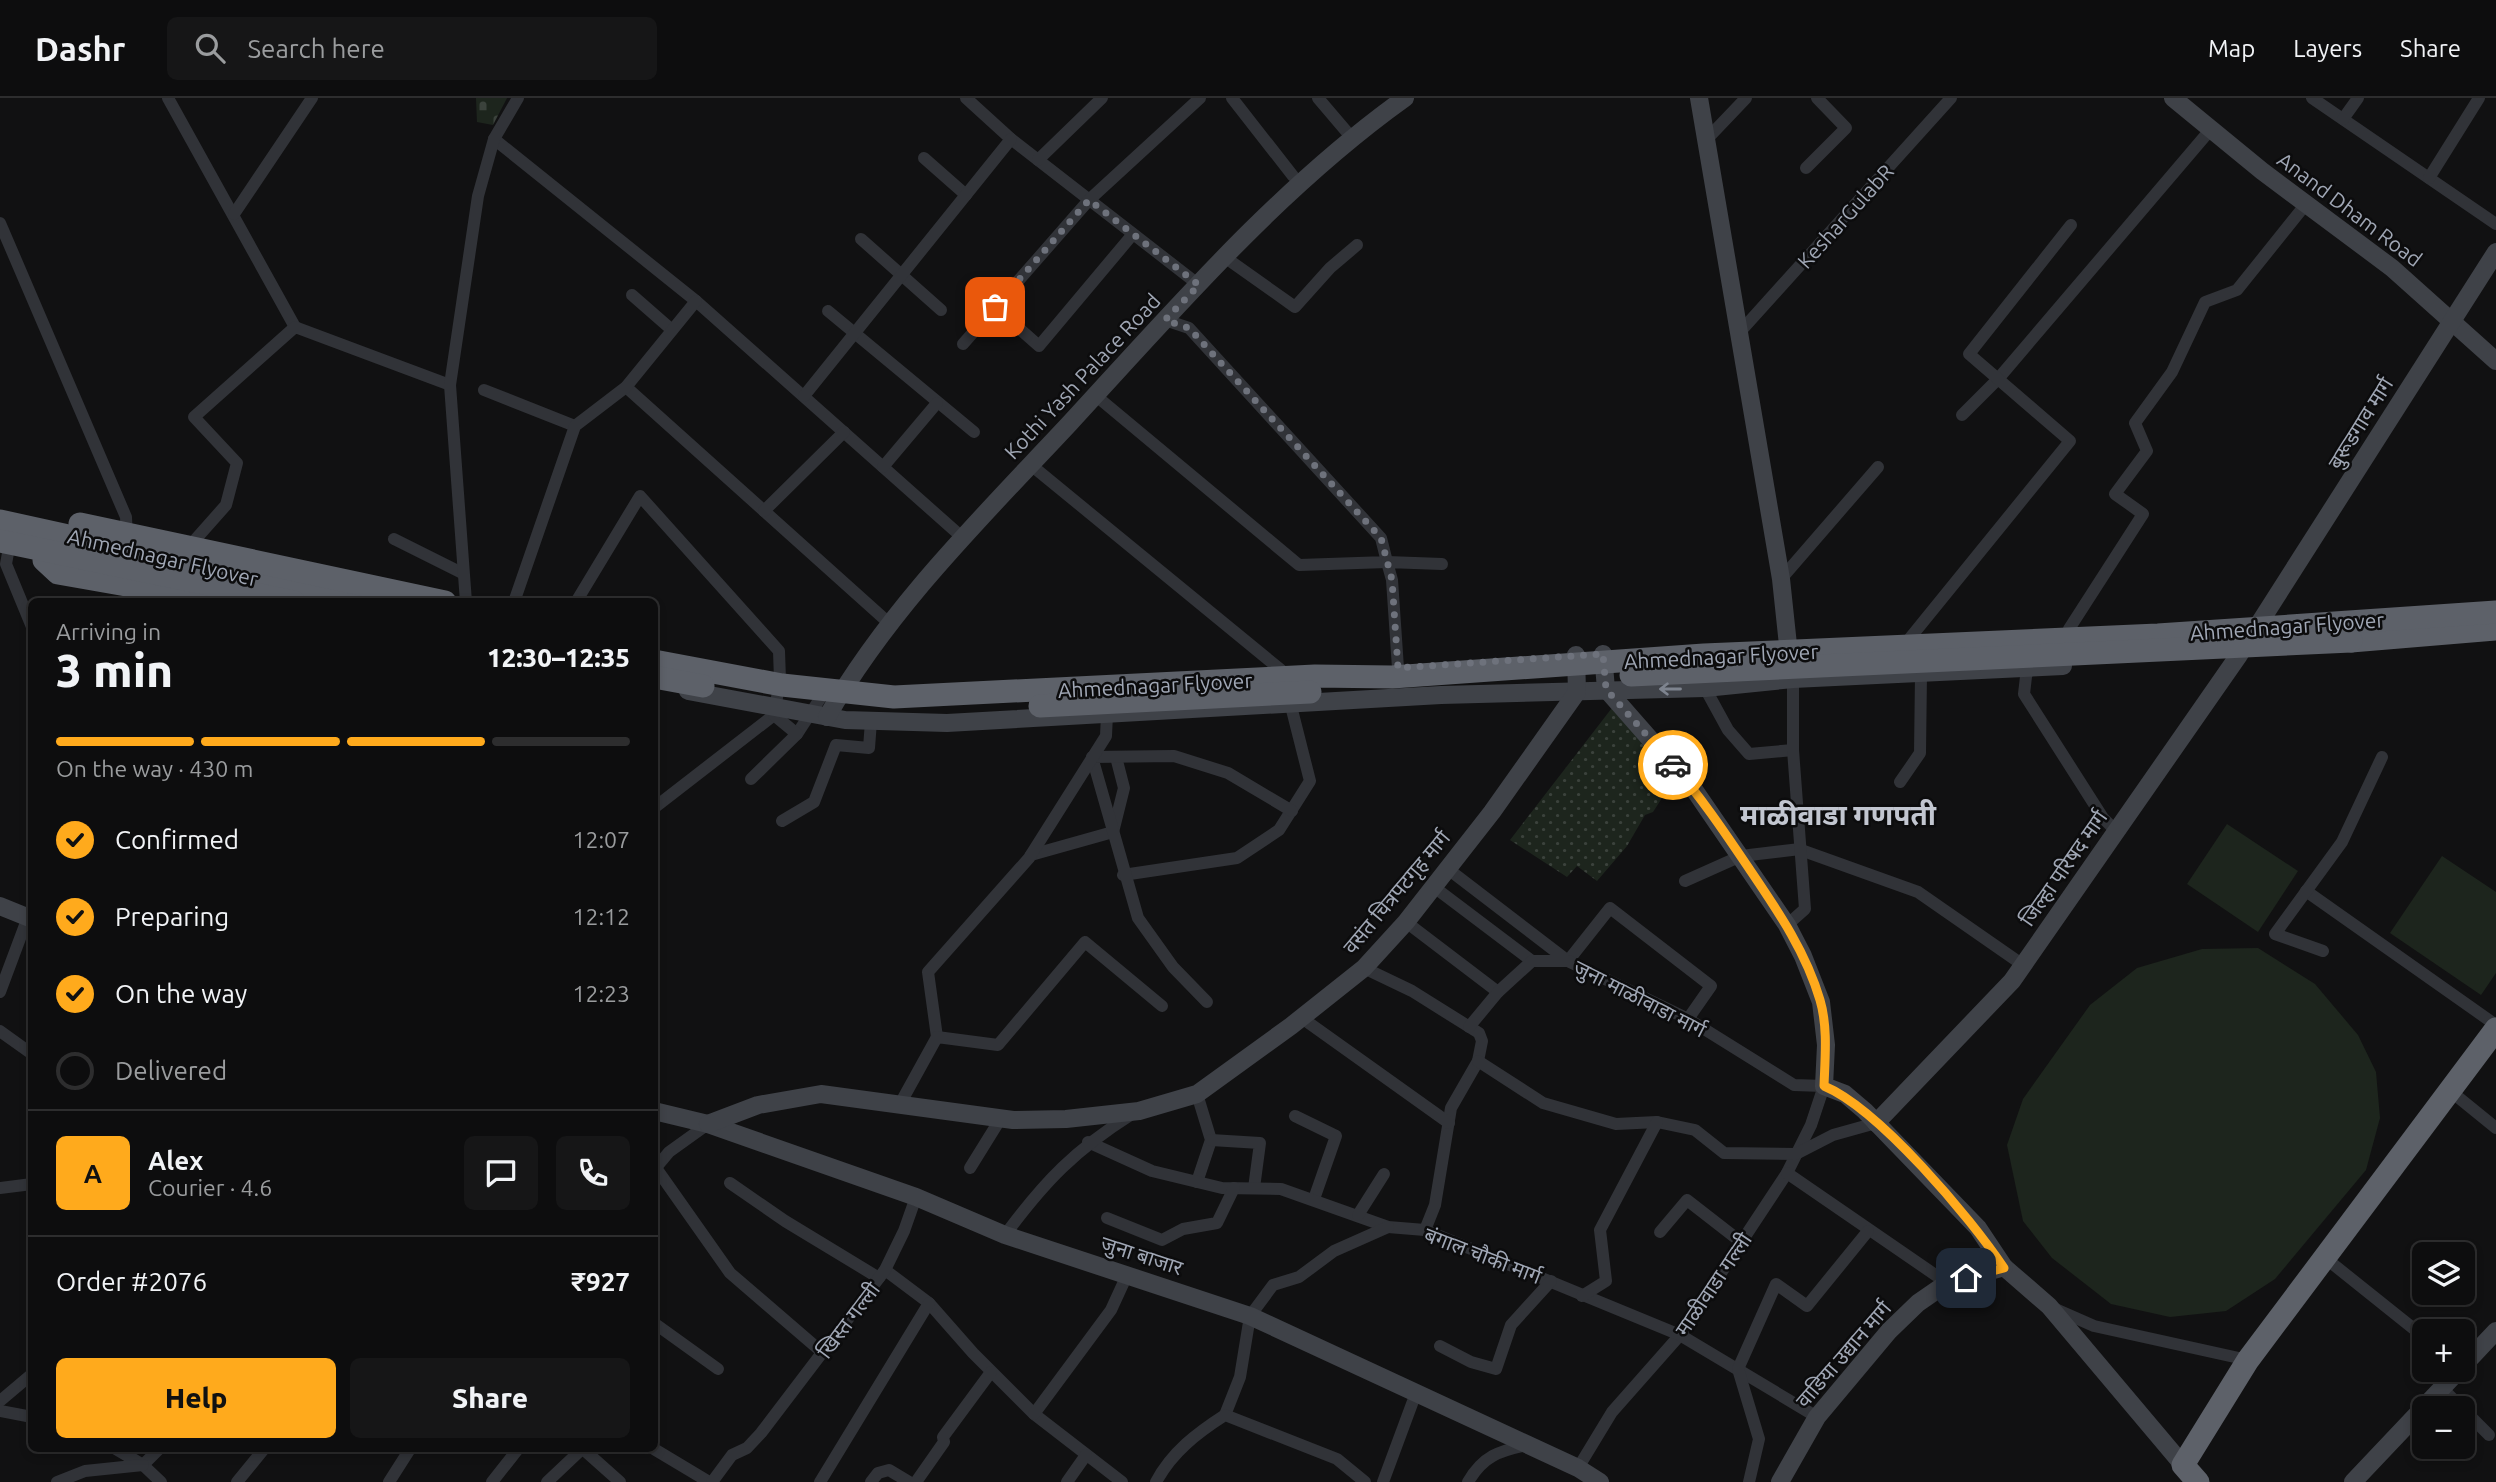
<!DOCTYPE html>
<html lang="en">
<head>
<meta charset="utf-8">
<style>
	body { margin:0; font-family:Ubuntu,"Noto Sans Devanagari",sans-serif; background:#161617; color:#f1f3f6; height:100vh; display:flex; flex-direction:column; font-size:26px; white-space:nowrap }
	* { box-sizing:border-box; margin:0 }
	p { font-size:23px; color:#9a9c9e }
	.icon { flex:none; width:38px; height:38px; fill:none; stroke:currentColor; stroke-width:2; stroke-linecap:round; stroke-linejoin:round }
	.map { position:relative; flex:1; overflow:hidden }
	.details { position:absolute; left:28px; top:500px; width:630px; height:854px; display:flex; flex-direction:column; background:#0d0d0e; border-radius:10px; box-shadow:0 4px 10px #0003,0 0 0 2px #2d2d2e }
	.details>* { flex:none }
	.tools { position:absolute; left:2412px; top:1144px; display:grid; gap:14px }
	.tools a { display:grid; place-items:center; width:63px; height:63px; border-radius:10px; background:#0d0d0e; box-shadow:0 4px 10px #0003,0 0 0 2px #2d2d2e; font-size:35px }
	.pin { position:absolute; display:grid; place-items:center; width:60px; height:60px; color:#fff; margin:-30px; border-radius:14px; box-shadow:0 4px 10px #0006 }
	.courier { position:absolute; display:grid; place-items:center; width:70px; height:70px; margin:-35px; border:5px solid #ffaa1c; border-radius:50%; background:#fff; color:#222; box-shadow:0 2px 9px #0007 }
	.headline em { font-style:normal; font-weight:800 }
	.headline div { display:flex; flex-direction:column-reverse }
	.headline { display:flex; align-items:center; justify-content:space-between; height:119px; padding:0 28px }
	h1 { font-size:46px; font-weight:800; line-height:52px }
	.bar { display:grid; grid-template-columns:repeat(4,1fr); gap:10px 7px; align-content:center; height:84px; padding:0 28px }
	.bar i { height:9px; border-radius:5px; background:#2d2d2e }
	.bar .selected { background:#ffaa1c }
	.bar p { grid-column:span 4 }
	.line { display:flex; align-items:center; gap:18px; padding:0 28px; border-top:2px solid #2d2d2e }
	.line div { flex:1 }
	.round { display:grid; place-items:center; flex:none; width:74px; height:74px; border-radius:10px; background:#161617 }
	ol { padding:0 28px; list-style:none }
	li { display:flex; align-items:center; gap:21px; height:77px }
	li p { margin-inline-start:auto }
	li .icon { padding:7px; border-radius:50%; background:#ffaa1c; color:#111; stroke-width:4 }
	li:last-child { color:#9a9c9e }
	li i { width:38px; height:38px; border:4px solid #2d2d2e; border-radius:50% }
	.primary-button { display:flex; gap:14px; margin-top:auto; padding:14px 28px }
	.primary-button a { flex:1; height:80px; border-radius:10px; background:#ffaa1c; color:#111; font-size:28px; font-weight:800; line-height:80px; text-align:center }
	.primary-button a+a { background:#161617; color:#f1f3f6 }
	header { display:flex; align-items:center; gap:42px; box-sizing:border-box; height:98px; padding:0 35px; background:#0d0d0e; border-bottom:2px solid #2d2d2e }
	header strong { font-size:33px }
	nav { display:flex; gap:38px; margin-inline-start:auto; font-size:24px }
	.search { width:490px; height:63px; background:#161617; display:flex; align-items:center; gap:18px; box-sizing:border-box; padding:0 24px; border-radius:10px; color:#9a9c9e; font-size:26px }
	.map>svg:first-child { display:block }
	.grass { fill:#1d251d }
	.cemetery { fill:url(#cemetery-stones) }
	.park { fill:url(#park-dots) }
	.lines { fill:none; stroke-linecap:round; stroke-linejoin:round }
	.street { stroke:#313338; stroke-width:12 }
	.secondary { stroke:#3f4248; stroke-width:18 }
	.highway { stroke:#5d6169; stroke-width:23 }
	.highway-bridge { stroke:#5d6169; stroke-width:23 }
	.oneway { stroke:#7e848f }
	.done { stroke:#6e727c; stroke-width:7; stroke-dasharray:0 12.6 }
	.route { stroke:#ffaa1c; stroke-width:9 }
	.labels { text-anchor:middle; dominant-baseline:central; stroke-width:5; stroke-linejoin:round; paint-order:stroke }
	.street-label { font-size:21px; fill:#a0a7b5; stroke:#0c0c0d }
	.district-label { font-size:28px; font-weight:bold; fill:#c2c6d0; stroke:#0c0c0d }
</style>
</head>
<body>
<header>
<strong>Dashr</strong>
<div class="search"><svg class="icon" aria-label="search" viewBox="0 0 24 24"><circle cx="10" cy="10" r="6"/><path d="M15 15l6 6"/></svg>Search here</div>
<nav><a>Map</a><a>Layers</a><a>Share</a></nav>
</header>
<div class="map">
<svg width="2496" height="1384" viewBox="0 0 2496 1384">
	<defs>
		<pattern id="cemetery-stones" width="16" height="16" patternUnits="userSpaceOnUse" patternTransform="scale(1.75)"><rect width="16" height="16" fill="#1d251d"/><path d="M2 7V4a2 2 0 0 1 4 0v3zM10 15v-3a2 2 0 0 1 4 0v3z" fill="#3b423c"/></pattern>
		<pattern id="park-dots" width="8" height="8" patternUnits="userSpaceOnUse" patternTransform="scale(1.75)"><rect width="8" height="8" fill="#1d251d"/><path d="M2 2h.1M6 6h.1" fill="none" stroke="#3b423c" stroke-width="1.8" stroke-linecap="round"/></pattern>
	</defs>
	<rect width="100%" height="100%" fill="#111112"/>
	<g class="grass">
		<polygon points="2227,726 2298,773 2258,834 2187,786"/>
		<polygon points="2442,758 2496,794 2496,875 2481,897 2390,835"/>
		<polygon points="2258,850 2315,886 2358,937 2376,974 2380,1020 2366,1072 2275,1181 2226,1213 2170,1219 2111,1206 2052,1160 2023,1123 2007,1047 2023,1001 2090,907 2137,870 2202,851"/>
	</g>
	<polygon class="cemetery" points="476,0 507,0 493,27 477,24"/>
	<polygon class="park" points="1615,606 1673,683 1653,714 1645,717 1627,748 1597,783 1577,768 1567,779 1510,742"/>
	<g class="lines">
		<g class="street">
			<polyline points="168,0 295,229"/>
			<polyline points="966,0 1011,41 1199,187"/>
			<polyline points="1232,0 1293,78"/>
			<polyline points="1318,0 1352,40"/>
			<polyline points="2312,0 2496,126"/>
			<polyline points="2343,21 2358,0"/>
			<polyline points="494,41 696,203 963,440"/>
			<polyline points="1706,42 1746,0"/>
			<polyline points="924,60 966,97"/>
			<polyline points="1038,62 1102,0"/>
			<polyline points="1806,70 1846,30 1817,0"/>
			<polyline points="2429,80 2479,0"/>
			<polyline points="234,116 312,0"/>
			<polyline points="0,125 126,419 127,441"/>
			<polyline points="861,141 941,212"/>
			<polyline points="1226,160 1295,209 1330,170 1357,147"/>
			<polyline points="632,197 672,232"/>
			<polyline points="995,209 1039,248 1133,136"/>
			<polyline points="828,213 974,334"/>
			<polyline points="1739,235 1951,0"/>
			<polyline points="963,246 1089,102 1200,0"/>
			<polyline points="626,289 890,526"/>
			<polyline points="484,292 575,328"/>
			<polyline points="1095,297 1299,467 1387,464 1381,440 1189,230 1165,222"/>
			<polyline points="804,298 1011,41"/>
			<polyline points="1962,317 1998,281 2211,31"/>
			<polyline points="1031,367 1281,572"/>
			<polyline points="883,369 937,305"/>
			<polyline points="764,413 844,334"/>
			<polyline points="394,441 462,475"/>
			<polyline points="187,451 226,407 237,365 194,319 295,229 450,287"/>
			<polyline points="8,455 6,466 32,529"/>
			<polyline points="1781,481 1878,369"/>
			<polyline points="466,504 450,287 478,98 494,41 518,0"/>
			<polyline points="514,504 575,328 626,289 696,203"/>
			<polyline points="576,504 640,398 779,553 780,582 774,617 654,710"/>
			<polyline points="2069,531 2143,416 2115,396 2147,353 2135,325 2172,274 2205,204 2237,192 2306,106"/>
			<polyline points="1910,540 2070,343 1969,256 2071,127"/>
			<polyline points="1398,570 1392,482 1387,464 1442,466"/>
			<polyline points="2027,570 2024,596 2103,720 2116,733"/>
			<polyline points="1705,590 1728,632 1749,656 1793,652"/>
			<polyline points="797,636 827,590"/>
			<polyline points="751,681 797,636 774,617"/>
			<polyline points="1900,684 1920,655 1921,576"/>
			<polyline points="782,723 814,704 836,647 869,650 871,623"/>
			<polyline points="1801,752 1918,794 2023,867"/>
			<polyline points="1031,757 1113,734 1124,690 1116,659"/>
			<polyline points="1448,771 1568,863 1610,810 1711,888 1688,921"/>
			<polyline points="1123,777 1237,760 1279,732 1310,683 1291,608"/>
			<polyline points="1685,783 1741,758 1800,751"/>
			<polyline points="1434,789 1532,863"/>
			<polyline points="2306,793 2496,927"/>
			<polyline points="1406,824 1498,894"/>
			<polyline points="1787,827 1805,811 1793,652 1793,581"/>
			<polyline points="2323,853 2275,836 2342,744 2382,659"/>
			<polyline points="1364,870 1412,893 1479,935 1482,943 1478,963 1451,1010 1435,1107 1425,1132"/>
			<polyline points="0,894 28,819"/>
			<polyline points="1207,904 1173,869 1138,820 1092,659 1174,658 1228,675 1292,713"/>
			<polyline points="1302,920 1449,1025"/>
			<polyline points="1469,929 1498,894 1532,863 1568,863 1688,921 1794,987 1824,988 1811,1027 1787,1075 1680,1237 1612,1314 1578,1370"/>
			<polyline points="0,933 32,956"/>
			<polyline points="937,939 928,874 1029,760 1106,638 1107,616"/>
			<polyline points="1478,963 1543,1005 1616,1026 1657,1024 1695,1032 1724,1055 1796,1056 1833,1037 1876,1025"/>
			<polyline points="2448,991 2496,1030"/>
			<polyline points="1197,996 1211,1042 1197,1084"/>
			<polyline points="900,1006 937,939 998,947 1085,844 1162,908"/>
			<polyline points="1295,1018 1336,1038 1314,1101"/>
			<polyline points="1211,1042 1260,1045 1254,1090"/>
			<polyline points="1088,1044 1152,1073 1222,1090 1281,1091 1388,1129 1425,1132 1680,1237 1817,1319"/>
			<polyline points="656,1070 730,1175 823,1255"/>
			<polyline points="970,1070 1001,1020"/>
			<polyline points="654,1072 669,1054 708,1026"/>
			<polyline points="1787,1075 1947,1185"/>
			<polyline points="730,1085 785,1123 879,1180"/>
			<polyline points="0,1090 32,1086"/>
			<polyline points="1358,1117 1384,1076"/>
			<polyline points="1107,1120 1162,1142 1183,1131 1217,1125 1234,1090"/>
			<polyline points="1660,1134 1687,1102 1741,1144"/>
			<path d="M1005,1137C1045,1083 1075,1052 1132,1016"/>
			<polyline points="2324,1159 2424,1239"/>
			<polyline points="885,1172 929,1205 973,1255 1034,1316 1122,1384"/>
			<polyline points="1582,1198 1606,1183 1600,1132 1657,1024"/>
			<polyline points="2053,1210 2094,1228 2248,1262"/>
			<polyline points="654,1225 718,1271"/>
			<polyline points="1440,1248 1471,1264 1496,1271 1511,1227 1551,1183"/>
			<polyline points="2442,1290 2489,1337"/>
			<polyline points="0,1303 32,1276"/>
			<polyline points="0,1313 32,1319"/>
			<polyline points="1034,1316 1111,1212 1128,1175"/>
			<polyline points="1225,1317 1240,1279 1250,1218 1273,1187 1299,1179 1334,1153 1388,1129"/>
			<polyline points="116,1351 143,1367 161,1384"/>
			<polyline points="583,1351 620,1384"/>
			<polyline points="654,1351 709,1384"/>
			<polyline points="143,1367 159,1351"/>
			<polyline points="57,1384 85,1373 143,1367"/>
			<polyline points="237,1384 264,1351"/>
			<polyline points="389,1384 410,1351"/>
			<polyline points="492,1384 518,1351"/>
			<polyline points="547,1384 582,1351"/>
			<polyline points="712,1384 732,1357 747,1350 761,1335 885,1172 904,1133 916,1099"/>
			<polyline points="820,1384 929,1205"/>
			<polyline points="871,1384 878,1375 889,1372 909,1384"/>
			<polyline points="916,1384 944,1344 943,1339 991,1274"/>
			<polyline points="1067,1384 1086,1357"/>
			<path d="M1156,1384C1172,1354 1197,1335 1225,1317L1337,1361L1365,1384"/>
			<polyline points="1383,1384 1416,1295"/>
			<path d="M1468,1384C1483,1358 1499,1353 1527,1347"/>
			<polyline points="1749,1384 1759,1341 1738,1271 1776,1186 1807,1208 1868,1133"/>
		</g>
		<g class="secondary">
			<polyline points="1699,0 1781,481 1788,547"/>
			<polyline points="2173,0 2262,73 2392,170 2496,263"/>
			<polyline points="1603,556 1606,591 1693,690 1787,827 1803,858 1821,904 1826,947 1824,988 1845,996 1865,1013 1978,1130 2004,1169 2049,1208 2183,1367"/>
			<polyline points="688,593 845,622 947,625 1441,597 1705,590 1793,581 2063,568"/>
			<path d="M827,619C890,509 984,417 1070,325C1175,211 1279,90 1405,0"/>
			<polyline points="0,808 32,821"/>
			<polyline points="654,1013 708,1026 916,1099 1005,1137 1250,1218 1578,1370 1600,1384"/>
			<polyline points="1876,1025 2012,883 2239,557 2496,154"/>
			<polyline points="708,1026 758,1007 821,996 1013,1022 1066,1021 1139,1013 1197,996 1291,928 1364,870 1406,824 1492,714 1577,594 1576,557"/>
			<polyline points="2462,1269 2496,1233"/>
			<polyline points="1780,1384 1817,1319 1889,1233 1918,1205 1947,1185 2004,1169"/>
			<polyline points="2353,1384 2459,1272"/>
		</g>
		<g class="highway">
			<polyline points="0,423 368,504"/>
			<polyline points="44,462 58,475 223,504"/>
			<polyline points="2351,543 2496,531"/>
			<polyline points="2198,1384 2183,1367 2248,1262 2496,931"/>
		</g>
		<g class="highway-bridge">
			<polyline points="80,426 445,504"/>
			<polyline points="0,443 294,504"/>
			<polyline points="654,563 782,587 894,599 1315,578 1392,579 1704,557 2158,537 2496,514"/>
			<polyline points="1631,577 2351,543"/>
			<polyline points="654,579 703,588"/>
			<polyline points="1040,608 1310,594"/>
		</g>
	</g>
	<defs><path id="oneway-shaft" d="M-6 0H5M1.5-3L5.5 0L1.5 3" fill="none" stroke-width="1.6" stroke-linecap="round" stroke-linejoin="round" transform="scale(1.75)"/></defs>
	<use class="oneway" href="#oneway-shaft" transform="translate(1670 591) rotate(180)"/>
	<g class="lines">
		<polyline class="done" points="995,209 1089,102 1199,187 1165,222 1189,230 1381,440 1392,482 1398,570 1603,556 1606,591 1673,667"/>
		<path class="route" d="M1673,667C1700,698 1723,732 1746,766C1775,809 1805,851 1820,902C1828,929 1825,960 1824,988C1879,1011 1970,1119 2004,1170L1966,1180"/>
	</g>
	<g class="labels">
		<g class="street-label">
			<text transform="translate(2350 111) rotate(37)">Anand Dham Road</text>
			<text transform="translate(1845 118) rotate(-48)">KesharGulabR</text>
			<text transform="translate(1082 278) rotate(-47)">Kothi Yash Palace Road</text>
			<text transform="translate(2360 325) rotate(-58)">बुरूडगाव मार्ग</text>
			<text transform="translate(163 459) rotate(13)">Ahmednagar Flyover</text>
			<text transform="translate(2287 528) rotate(-4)">Ahmednagar Flyover</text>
			<text transform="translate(1721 558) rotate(-3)">Ahmednagar Flyover</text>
			<text transform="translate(1155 587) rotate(-3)">Ahmednagar Flyover</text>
			<text transform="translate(2063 770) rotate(-55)">जिल्हा परिषद मार्ग</text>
			<text transform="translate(1396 794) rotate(-50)">वसंत चित्रपटगृह मार्ग</text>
			<text transform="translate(1640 900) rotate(27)">जुना माळीवाडा मार्ग</text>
			<text transform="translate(1142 1157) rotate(18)">जुना बाजार</text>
			<text transform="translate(1483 1157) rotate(21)">बंगाल चौकी मार्ग</text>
			<text transform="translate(1713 1186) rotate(-56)">माळीवाडा गल्ली</text>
			<text transform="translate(848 1222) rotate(-53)">खिस्त गल्ली</text>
			<text transform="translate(1843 1256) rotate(-49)">वाडिया उद्यान मार्ग</text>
		</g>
		<g class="district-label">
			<text x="1838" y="716">माळीवाडा गणपती</text>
		</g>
	</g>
</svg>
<div class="tools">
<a><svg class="icon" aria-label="layers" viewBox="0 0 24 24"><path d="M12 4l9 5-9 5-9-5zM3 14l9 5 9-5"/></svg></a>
<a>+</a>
<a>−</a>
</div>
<div class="pin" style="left:995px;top:209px;background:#ea580c"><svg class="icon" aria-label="bag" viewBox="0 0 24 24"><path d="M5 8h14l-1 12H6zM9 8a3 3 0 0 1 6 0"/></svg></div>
<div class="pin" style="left:1966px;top:1180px;background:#1f2937"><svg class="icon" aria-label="home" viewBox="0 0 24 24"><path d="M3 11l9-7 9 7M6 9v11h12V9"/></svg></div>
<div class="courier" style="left:1673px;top:667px"><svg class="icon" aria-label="car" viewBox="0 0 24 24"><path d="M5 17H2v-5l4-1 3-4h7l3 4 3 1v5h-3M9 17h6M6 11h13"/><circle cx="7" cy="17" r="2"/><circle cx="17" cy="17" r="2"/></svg></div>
<section class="details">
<div class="headline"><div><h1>3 min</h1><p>Arriving in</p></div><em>12:30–12:35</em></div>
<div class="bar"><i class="selected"></i><i class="selected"></i><i class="selected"></i><i></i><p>On the way · 430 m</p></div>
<ol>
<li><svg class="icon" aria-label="check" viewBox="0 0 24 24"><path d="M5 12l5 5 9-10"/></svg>Confirmed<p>12:07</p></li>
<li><svg class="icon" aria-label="check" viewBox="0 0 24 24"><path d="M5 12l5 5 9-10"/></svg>Preparing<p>12:12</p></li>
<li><svg class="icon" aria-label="check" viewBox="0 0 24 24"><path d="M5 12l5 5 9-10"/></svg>On the way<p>12:23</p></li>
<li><i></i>Delivered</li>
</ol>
<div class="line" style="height:126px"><b class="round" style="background:#ffaa1c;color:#111">A</b><div><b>Alex</b><p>Courier · 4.6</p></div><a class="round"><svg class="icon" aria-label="chat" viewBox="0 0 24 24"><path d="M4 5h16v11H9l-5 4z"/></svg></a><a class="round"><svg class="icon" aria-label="phone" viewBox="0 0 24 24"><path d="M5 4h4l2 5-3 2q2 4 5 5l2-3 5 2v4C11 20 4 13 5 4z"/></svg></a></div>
<div class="line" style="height:91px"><div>Order #2076</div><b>₹927</b></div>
<div class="primary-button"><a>Help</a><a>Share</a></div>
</section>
</div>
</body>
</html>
